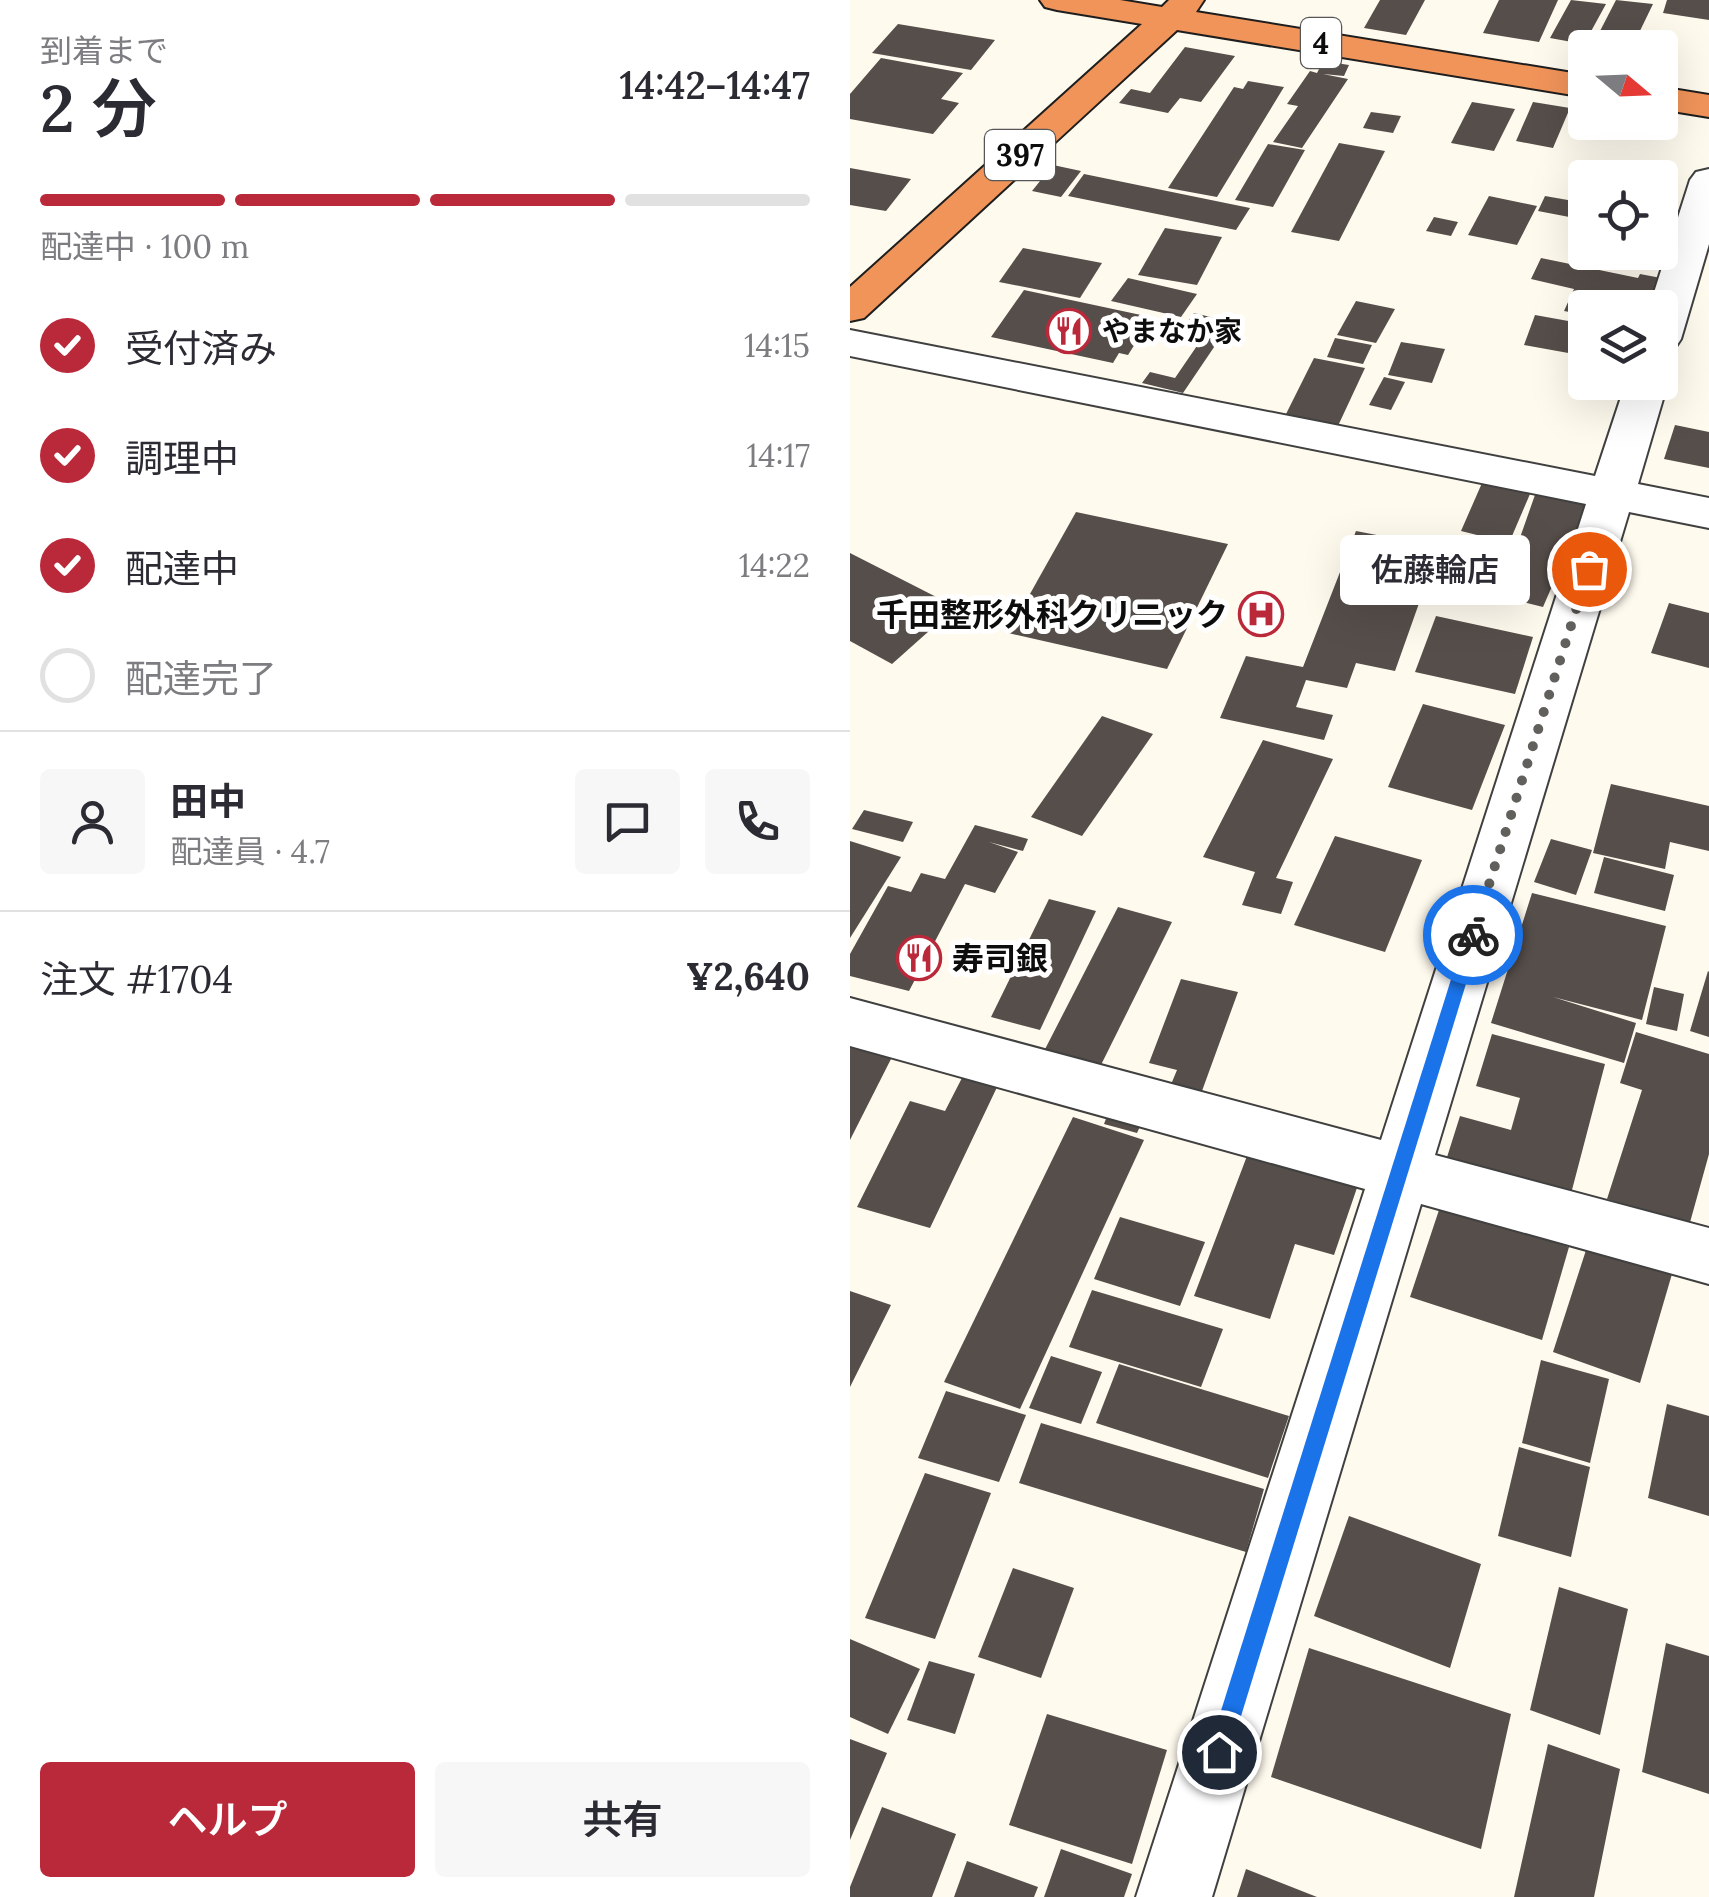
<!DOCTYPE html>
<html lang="ja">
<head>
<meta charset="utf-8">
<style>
	body { margin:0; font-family:Lora,"Noto Sans JP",serif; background:#f7f7f7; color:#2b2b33; height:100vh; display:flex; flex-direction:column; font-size:38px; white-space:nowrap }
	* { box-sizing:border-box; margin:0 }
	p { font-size:32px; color:#7c7c81 }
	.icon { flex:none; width:55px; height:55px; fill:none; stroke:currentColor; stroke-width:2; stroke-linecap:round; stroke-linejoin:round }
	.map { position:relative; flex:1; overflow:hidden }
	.panel { display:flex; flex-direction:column; background:#fff; width:850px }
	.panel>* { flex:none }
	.needle { width:65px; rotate:109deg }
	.buttons { position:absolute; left:718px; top:30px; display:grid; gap:20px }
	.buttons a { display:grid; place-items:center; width:110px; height:110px; border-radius:10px; background:#fff; box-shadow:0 10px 40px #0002; font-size:50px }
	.pin { position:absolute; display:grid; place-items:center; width:85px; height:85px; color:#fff; margin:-42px; border:5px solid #fff; border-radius:50%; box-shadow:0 2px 10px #0007 }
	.courier { position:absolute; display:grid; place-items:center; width:100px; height:100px; margin:-50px; border:8px solid #1a73e8; border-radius:50%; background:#fff; color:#222; box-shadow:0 2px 12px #0007 }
	.bubble { position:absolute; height:70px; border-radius:10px; background:#fff; box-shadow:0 10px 40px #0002; font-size:32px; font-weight:600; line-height:70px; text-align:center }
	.overview em { font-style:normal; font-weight:600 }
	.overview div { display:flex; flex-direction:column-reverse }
	.overview { display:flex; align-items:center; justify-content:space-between; height:170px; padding:0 40px }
	h1 { font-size:65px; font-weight:600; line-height:75px }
	.bar { display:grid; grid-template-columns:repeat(4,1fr); gap:15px 10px; align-content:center; height:120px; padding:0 40px }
	.bar i { height:12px; border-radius:8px; background:#e1e1e2 }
	.bar .selected { background:#ba293a }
	.bar p { grid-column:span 4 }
	.line { display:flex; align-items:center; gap:25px; padding:0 40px; border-top:2px solid #e1e1e2 }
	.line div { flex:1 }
	.round { display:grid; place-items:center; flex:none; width:105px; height:105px; border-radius:10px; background:#f7f7f7 }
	ol { padding:0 40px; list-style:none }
	li { display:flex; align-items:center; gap:30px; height:110px }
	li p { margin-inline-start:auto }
	li .icon { padding:10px; border-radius:50%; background:#ba293a; color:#fff; stroke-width:4 }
	li:last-child { color:#7c7c81 }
	li i { width:55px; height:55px; border:5px solid #e1e1e2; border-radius:50% }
	.action { display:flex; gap:20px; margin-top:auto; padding:20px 40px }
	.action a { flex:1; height:115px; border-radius:10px; background:#ba293a; color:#fff; font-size:40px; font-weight:600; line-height:115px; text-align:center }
	.action a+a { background:#f7f7f7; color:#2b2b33 }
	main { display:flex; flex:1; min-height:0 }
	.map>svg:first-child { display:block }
	.building { fill:#564e4a }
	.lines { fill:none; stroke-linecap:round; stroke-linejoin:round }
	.minor-casing { stroke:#404040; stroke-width:4 }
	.highway-casing { stroke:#1e1e1e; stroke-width:4 }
	.minor { fill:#fff; fill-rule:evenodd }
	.highway { fill:#f1945a; fill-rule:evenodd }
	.route { fill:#1a73e8 }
	.done { stroke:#62605c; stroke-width:10; stroke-dasharray:0 18 }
	.labels { text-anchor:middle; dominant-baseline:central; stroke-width:10; stroke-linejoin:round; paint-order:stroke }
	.far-poi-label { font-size:28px; font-weight:bold; fill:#0d0d0d; stroke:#fff; text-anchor:start }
	.shield { fill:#fff; stroke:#565656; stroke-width:2.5 }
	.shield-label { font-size:30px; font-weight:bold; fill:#0d0d0d }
	.poi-label { font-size:32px; font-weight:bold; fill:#0d0d0d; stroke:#fff; text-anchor:end }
</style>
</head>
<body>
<main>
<section class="panel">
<div class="overview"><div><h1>2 分</h1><p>到着まで</p></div><em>14:42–14:47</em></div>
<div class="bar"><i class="selected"></i><i class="selected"></i><i class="selected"></i><i></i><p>配達中 · 100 m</p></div>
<ol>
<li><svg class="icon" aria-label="check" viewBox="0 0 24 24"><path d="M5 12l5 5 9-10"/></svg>受付済み<p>14:15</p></li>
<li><svg class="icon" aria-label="check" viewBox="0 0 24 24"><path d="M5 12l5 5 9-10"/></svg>調理中<p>14:17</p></li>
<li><svg class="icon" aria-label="check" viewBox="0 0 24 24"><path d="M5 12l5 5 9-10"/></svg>配達中<p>14:22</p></li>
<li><i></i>配達完了</li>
</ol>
<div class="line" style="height:180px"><a class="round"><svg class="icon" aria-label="person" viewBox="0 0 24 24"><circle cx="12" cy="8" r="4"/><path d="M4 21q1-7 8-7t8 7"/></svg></a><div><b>田中</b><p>配達員 · 4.7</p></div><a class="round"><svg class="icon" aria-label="chat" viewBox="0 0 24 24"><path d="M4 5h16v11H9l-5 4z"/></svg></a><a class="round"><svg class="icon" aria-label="phone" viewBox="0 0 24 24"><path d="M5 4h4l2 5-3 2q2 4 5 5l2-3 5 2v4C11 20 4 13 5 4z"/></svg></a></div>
<div class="line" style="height:130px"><div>注文 #1704</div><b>¥2,640</b></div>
<div class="action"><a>ヘルプ</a><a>共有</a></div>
</section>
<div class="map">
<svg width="859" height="1897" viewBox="0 0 859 1897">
	<rect width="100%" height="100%" fill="#fffaee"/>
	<g class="building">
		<polygon points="530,0 575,0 556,35 514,28"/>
		<polygon points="649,0 708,0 689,42 633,33"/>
		<polygon points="721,0 756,4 739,35 728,33 722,42 700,38"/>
		<polygon points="766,0 803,4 787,37 750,31"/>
		<polygon points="817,0 859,0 859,20 813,13"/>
		<polygon points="48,24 145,40 121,70 22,53"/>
		<polygon points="335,47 385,56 351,102 330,98 318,113 269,103 281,89 300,93"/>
		<polygon points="31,58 113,73 91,99 109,103 83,134 0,119 0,94"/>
		<polygon points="473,61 499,65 494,76 473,74 498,79 452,148 423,142 448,106 437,104 460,71 467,73"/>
		<polygon points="398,81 434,87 367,197 318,188 384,87 393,89"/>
		<polygon points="622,102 665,109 644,151 601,143"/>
		<polygon points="683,102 720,108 703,148 666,141"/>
		<polygon points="521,112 551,116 543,133 513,128"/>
		<polygon points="489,143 535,151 489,241 441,232"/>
		<polygon points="418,144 455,150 423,207 385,200"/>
		<polygon points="203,165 231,171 211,197 182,191"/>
		<polygon points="0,168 61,179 36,211 0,205"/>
		<polygon points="234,174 400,208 386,230 218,196"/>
		<polygon points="639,196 687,206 667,245 618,235"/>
		<polygon points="695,196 735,203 735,220 688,211"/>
		<polygon points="584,217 608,222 601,236 576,231"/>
		<polygon points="315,228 372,237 347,285 288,275"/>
		<polygon points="173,248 252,263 230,298 149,282"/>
		<polygon points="691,258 788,278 790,274 811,278 800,308 735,308 735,315 714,311 724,289 681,279"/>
		<polygon points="278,278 347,294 331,317 261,301"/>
		<polygon points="174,290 291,315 286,322 297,325 278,355 269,353 263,363 141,337"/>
		<polygon points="506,301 545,309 526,343 487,335"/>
		<polygon points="344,313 381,322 333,393 292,383 300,372 325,378 353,337 331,331"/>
		<polygon points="685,315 735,324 735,356 674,345"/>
		<polygon points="485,338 522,345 513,364 477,357"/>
		<polygon points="551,342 595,349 582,383 538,375"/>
		<polygon points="464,358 515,368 487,428 434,418"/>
		<polygon points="534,377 555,382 541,410 519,405"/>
		<polygon points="825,425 859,432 859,468 814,459"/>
		<polygon points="632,483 680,494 659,543 611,531"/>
		<polygon points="686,492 737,503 718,562 713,561 693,607 607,585 627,540 666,549"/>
		<polygon points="226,512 378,544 317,669 158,633"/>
		<polygon points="506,531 589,547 545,671 506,663 497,688 456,680 446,707 483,715 474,740 370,718 396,656 453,667"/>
		<polygon points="0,553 106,607 42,664 0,641"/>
		<polygon points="819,603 859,613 859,668 801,653"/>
		<polygon points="586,616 683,637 665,694 565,672"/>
		<polygon points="573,704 655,725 622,810 538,787"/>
		<polygon points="252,716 303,734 232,836 181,817"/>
		<polygon points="413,740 483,759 426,878 443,882 431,914 392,905 405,872 353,857"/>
		<polygon points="761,784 859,806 859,851 820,842 815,869 743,853"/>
		<polygon points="14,810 63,822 53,842 2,829"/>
		<polygon points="125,825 178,839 173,851 139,842 168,852 145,893 115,884 59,991 0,976 0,954 38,886 61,892 71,873 95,879"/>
		<polygon points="485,836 572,860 535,952 444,925"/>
		<polygon points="701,839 742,850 726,895 684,882"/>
		<polygon points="0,841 51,857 0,938"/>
		<polygon points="754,857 824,875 815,911 744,893"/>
		<polygon points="682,893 816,926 792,1020 703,997 786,1023 774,1063 641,1023"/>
		<polygon points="199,899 246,911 190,1030 141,1017"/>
		<polygon points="268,907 322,922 246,1075 191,1057"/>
		<polygon points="858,971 859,972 859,1037 840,1031"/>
		<polygon points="331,979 388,992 348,1102 317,1094 327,1070 299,1063"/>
		<polygon points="804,987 834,994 827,1031 796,1024"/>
		<polygon points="786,1032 859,1054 859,1154 839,1226 757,1199 792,1090 770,1083"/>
		<polygon points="642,1034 755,1064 717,1209 592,1173 610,1116 661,1130 670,1098 626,1086"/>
		<polygon points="0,1046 42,1057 0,1140"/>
		<polygon points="114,1074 149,1083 80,1228 7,1207 60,1101 95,1111"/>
		<polygon points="259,1111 293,1120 287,1133 254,1124"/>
		<polygon points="223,1117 294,1140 170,1409 94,1382"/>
		<polygon points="400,1148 510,1179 484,1255 445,1244 420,1319 344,1296"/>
		<polygon points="590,1207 719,1247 692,1340 560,1297"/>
		<polygon points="270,1217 355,1242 330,1306 244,1279"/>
		<polygon points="738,1244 822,1274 790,1383 703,1352"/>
		<polygon points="242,1290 373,1329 351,1387 219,1347"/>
		<polygon points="0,1291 41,1305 0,1387"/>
		<polygon points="201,1356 252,1372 231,1424 179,1408"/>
		<polygon points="691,1360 759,1379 740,1463 672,1443"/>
		<polygon points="269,1364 439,1416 418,1478 246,1423"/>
		<polygon points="96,1391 176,1415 149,1482 68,1458"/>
		<polygon points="817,1404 859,1416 859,1516 798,1498"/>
		<polygon points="191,1423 414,1489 396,1552 169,1483"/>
		<polygon points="669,1447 740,1467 721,1557 648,1536"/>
		<polygon points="75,1473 141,1493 85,1639 15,1618"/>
		<polygon points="499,1516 631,1564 600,1668 464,1616"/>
		<polygon points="163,1568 224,1588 191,1678 128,1657"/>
		<polygon points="709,1587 778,1609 750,1735 680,1710"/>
		<polygon points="0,1639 70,1669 38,1734 0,1717"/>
		<polygon points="816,1643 859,1656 859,1794 792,1772"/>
		<polygon points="459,1648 661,1714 631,1849 421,1777"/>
		<polygon points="79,1661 125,1674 105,1734 57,1720"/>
		<polygon points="197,1714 317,1750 282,1864 159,1825"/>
		<polygon points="0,1739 37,1753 0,1840"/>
		<polygon points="698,1744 770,1769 744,1897 664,1897"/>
		<polygon points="32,1807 106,1834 82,1897 0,1897 0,1887"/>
		<polygon points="211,1849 282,1874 274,1897 194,1897"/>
		<polygon points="117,1861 188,1887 184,1897 104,1897"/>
		<polygon points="396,1869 467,1897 387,1897"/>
	</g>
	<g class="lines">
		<defs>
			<g id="minor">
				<polygon points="859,169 859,244 831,339 825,348 810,352 810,308 799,308 840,180 846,172"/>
				<polygon points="0,330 745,476 776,382 810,382 810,372 818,382 788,484 859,498 859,528 779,512 585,1155 859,1228 859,1284 571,1204 362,1897 286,1897 515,1189 0,1046 0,998 531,1140 736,504 0,356"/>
			</g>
			<g id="highway">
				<polygon points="190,0 270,0 312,7 319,0 354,0 346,12 735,75 735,97 327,30 14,318 0,321 0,287 292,24 207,10 195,7"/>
				<polygon points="810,87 859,95 859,117 810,109"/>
			</g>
		</defs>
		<use href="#minor" class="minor-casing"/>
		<use href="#highway" class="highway-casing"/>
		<use href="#minor" class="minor"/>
		<use href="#highway" class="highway"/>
	</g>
	<polygon class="route" points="623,929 631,935 380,1752 376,1759 369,1762 361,1759 358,1752 615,935"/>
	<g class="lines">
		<polyline class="done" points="623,935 739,569"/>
	</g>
	<defs>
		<symbol id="restaurant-ring" viewBox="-11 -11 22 22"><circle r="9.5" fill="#fff" stroke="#ba293a" stroke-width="1.5"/><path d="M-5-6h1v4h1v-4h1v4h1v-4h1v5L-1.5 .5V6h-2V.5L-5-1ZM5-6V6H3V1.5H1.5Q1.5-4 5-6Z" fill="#ba293a"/></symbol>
		<symbol id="hospital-ring" viewBox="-11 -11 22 22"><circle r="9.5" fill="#fff" stroke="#ba293a" stroke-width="1.5"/><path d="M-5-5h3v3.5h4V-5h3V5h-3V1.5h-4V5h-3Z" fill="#ba293a"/></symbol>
	</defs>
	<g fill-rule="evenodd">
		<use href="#restaurant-ring" x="194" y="306" width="50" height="50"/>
		<use href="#hospital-ring" x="386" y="589" width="50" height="50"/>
		<use href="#restaurant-ring" x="44" y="933" width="50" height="50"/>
	</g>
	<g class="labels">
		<g class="far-poi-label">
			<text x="252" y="331">やまなか家</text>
		</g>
		<g class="shield">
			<rect x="451" y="18" width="40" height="50" rx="8"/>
			<rect x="135" y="130" width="70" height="50" rx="8"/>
		</g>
		<g class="shield-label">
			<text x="471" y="43">4</text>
			<text x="170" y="155">397</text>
		</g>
		<g class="poi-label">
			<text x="378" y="614">千田整形外科クリニック</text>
			<text x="102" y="958" text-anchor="start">寿司銀</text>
		</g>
	</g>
</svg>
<div class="buttons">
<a><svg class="needle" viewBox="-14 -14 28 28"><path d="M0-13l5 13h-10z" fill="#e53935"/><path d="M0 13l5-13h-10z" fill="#7c7c81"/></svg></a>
<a><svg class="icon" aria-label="locate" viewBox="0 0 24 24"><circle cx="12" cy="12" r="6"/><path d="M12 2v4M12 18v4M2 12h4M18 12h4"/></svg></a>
<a><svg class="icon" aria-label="layers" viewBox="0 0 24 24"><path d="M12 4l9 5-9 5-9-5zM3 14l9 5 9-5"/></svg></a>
</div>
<div class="pin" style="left:739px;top:569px;background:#ea580c"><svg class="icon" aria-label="bag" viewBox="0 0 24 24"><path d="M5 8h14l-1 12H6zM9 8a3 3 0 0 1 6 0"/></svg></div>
<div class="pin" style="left:369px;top:1752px;background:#1f2937"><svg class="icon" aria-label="home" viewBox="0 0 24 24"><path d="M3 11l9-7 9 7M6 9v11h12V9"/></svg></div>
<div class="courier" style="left:623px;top:935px"><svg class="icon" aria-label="bike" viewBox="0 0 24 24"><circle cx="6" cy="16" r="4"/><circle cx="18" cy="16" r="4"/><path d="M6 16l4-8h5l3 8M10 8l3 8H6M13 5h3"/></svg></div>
<div class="bubble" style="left:490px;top:535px;width:190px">佐藤輪店</div>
</div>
</main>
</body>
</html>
